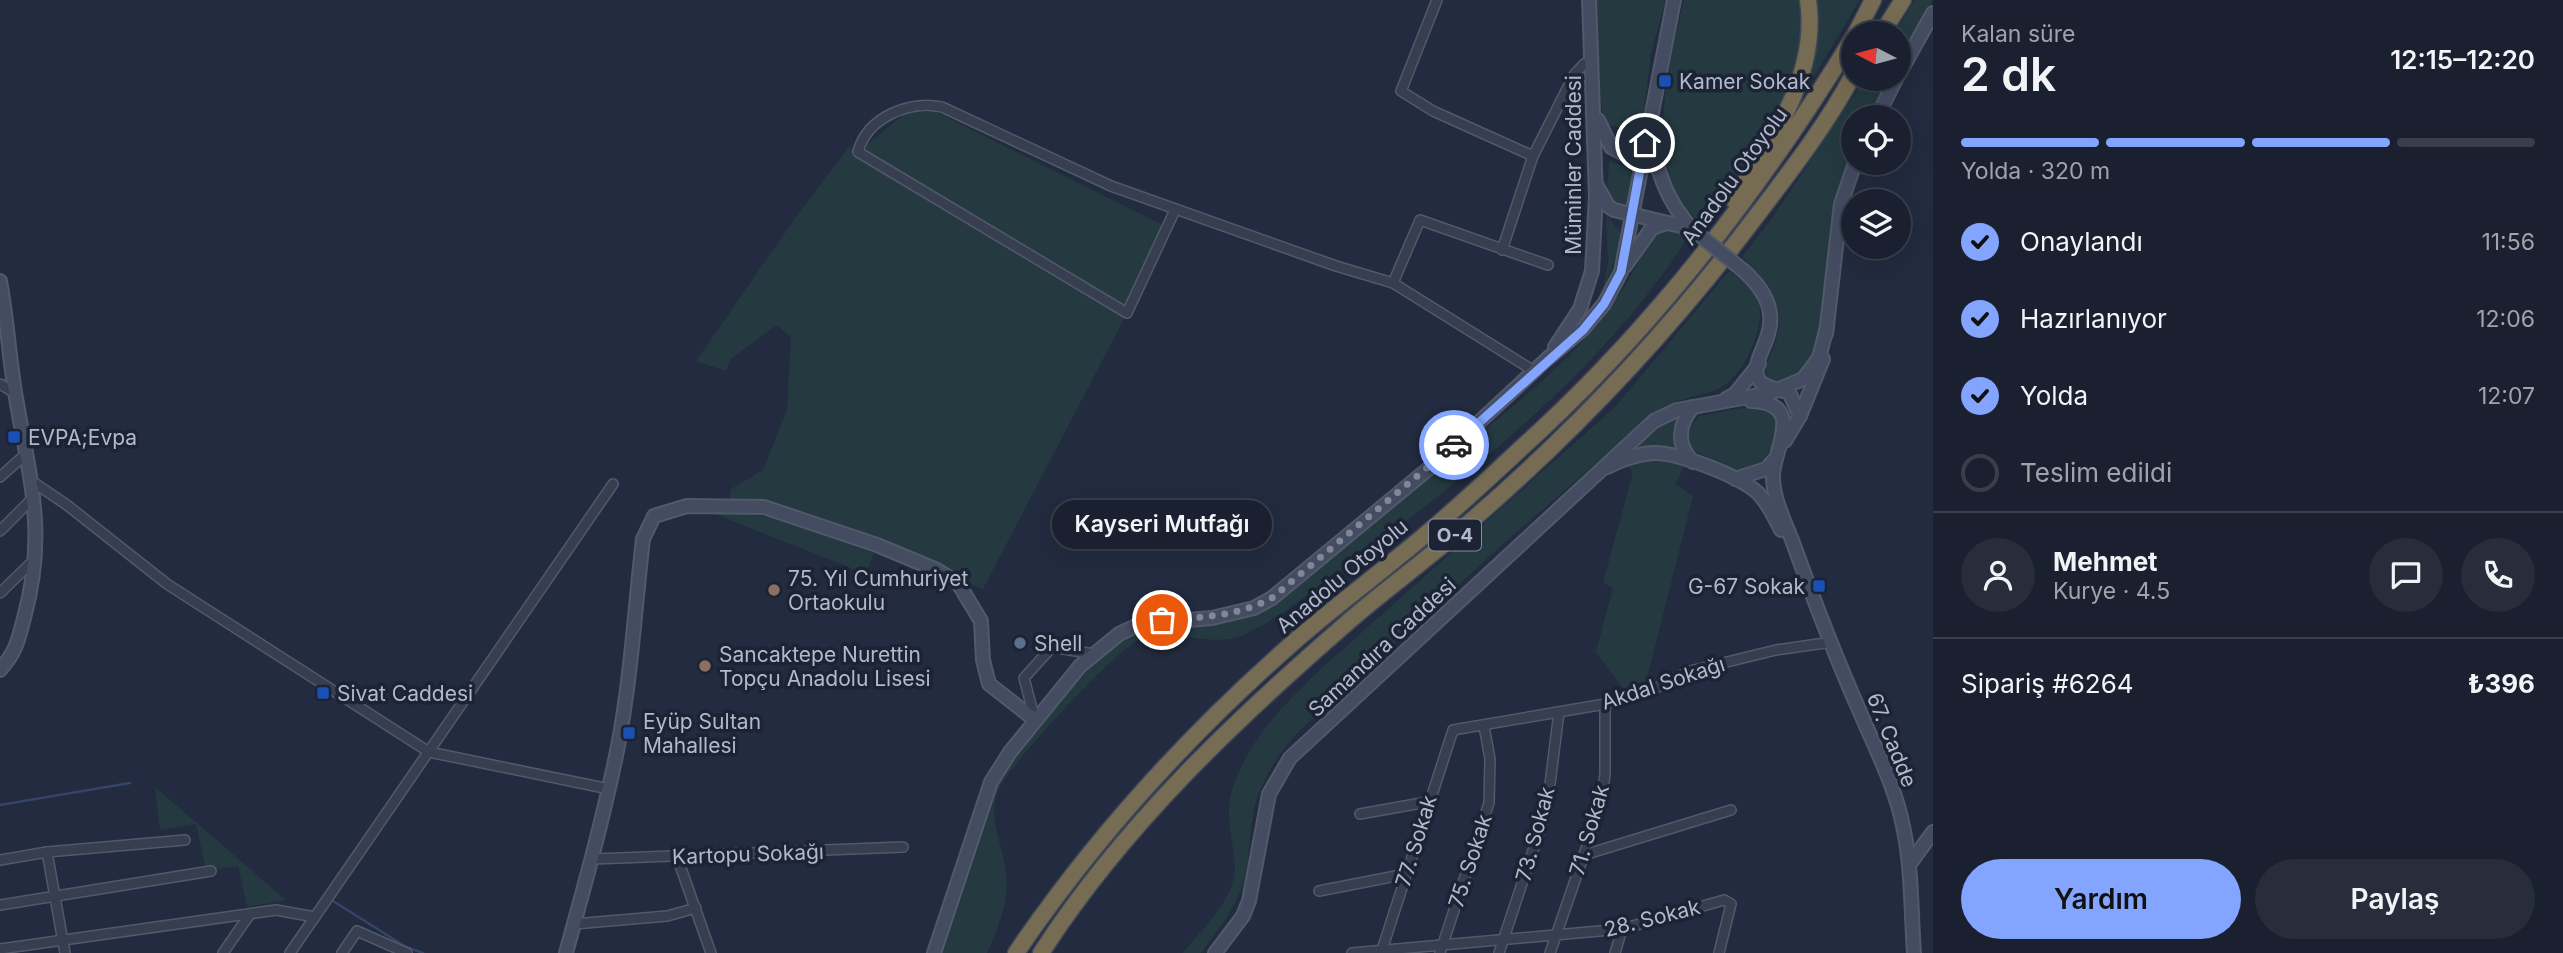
<!DOCTYPE html>
<html lang="tr">
<head>
<meta charset="utf-8">
<style>
	body { margin:0; font-family:Inter,sans-serif; background:#272d3b; color:#f1f3f6; height:100vh; display:flex; flex-direction:column; font-size:26px; white-space:nowrap }
	* { box-sizing:border-box; margin:0 }
	p { font-size:23px; color:#9fa3aa }
	.icon { flex:none; width:38px; height:38px; fill:none; stroke:currentColor; stroke-width:2; stroke-linecap:round; stroke-linejoin:round }
	.map { position:relative; flex:1; overflow:hidden }
	.details { display:flex; flex-direction:column; background:#1a202f; width:630px }
	.details>* { flex:none }
	.needle { width:46px; rotate:276deg }
	.controls { position:absolute; left:1841px; top:21px; display:grid; gap:14px }
	.controls a { display:grid; place-items:center; width:70px; height:70px; border-radius:50%; background:#1a202f; box-shadow:0 7px 28px #0002,0 0 0 2px #383e4b; font-size:35px }
	.pin { position:absolute; display:grid; place-items:center; width:60px; height:60px; color:#fff; margin:-30px; border:4px solid #fff; border-radius:50%; box-shadow:0 2px 7px #0007 }
	.courier { position:absolute; display:grid; place-items:center; width:70px; height:70px; margin:-35px; border:5px solid #83a5ff; border-radius:50%; background:#fff; color:#222; box-shadow:0 2px 9px #0007 }
	.bubble { position:absolute; height:49px; border-radius:24px; background:#1a202f; box-shadow:0 7px 28px #0002,0 0 0 2px #383e4b; font-size:23px; font-weight:600; line-height:49px; text-align:center }
	.summary em { font-style:normal; font-weight:600 }
	.summary div { display:flex; flex-direction:column-reverse }
	.summary { display:flex; align-items:center; justify-content:space-between; height:119px; padding:0 28px }
	h1 { font-size:46px; font-weight:600; line-height:52px }
	.bar { display:grid; grid-template-columns:repeat(4,1fr); gap:10px 7px; align-content:center; height:84px; padding:0 28px }
	.bar i { height:9px; border-radius:5px; background:#383e4b }
	.bar .selected { background:#83a5ff }
	.bar p { grid-column:span 4 }
	.line { display:flex; align-items:center; gap:18px; padding:0 28px; border-top:2px solid #383e4b }
	.line div { flex:1 }
	.round { display:grid; place-items:center; flex:none; width:74px; height:74px; border-radius:37px; background:#272d3b }
	ol { padding:0 28px; list-style:none }
	li { display:flex; align-items:center; gap:21px; height:77px }
	li p { margin-inline-start:auto }
	li .icon { padding:7px; border-radius:50%; background:#83a5ff; color:#111; stroke-width:4 }
	li:last-child { color:#9fa3aa }
	li i { width:38px; height:38px; border:4px solid #383e4b; border-radius:50% }
	.cta { display:flex; gap:14px; margin-top:auto; padding:14px 28px }
	.cta a { flex:1; height:80px; border-radius:42px; background:#83a5ff; color:#111; font-size:28px; font-weight:600; line-height:80px; text-align:center }
	.cta a+a { background:#272d3b; color:#f1f3f6 }
	main { display:flex; flex:1; min-height:0 }
	.map>svg:first-child { display:block }
	.green { fill:#243a40 }
	.lines { fill:none; stroke-linecap:round; stroke-linejoin:round }
	.stream { stroke:#354467; stroke-width:2.5 }
	.street-casing { stroke:#51596a; stroke-width:12 }
	.secondary-casing { stroke:#51596a; stroke-width:16 }
	.highway-casing { stroke:#3e4657; stroke-width:19 }
	.street { stroke:#363e4f; stroke-width:9 }
	.secondary { stroke:#444c62; stroke-width:12 }
	.highway { stroke:#766c53; stroke-width:16 }
	.secondary-bridge-casing { stroke:#51596a; stroke-width:16; stroke-linecap:butt }
	.secondary-bridge { stroke:#444c62; stroke-width:12 }
	.done { stroke:#808799; stroke-width:7; stroke-dasharray:0 12.6 }
	.route { stroke:#83a5ff; stroke-width:9 }
	.transit-dot { fill:#1a4fb4; stroke:#1b2334; stroke-width:2.5 }
	.education-dot { fill:#8d6e63; stroke:#1b2334; stroke-width:2.5 }
	.service-dot { fill:#5c6f8a; stroke:#1b2334; stroke-width:2.5 }
	.labels { text-anchor:middle; dominant-baseline:central; stroke-width:7; stroke-linejoin:round; paint-order:stroke }
	.shield { fill:#1b2334; stroke:#858c9d; stroke-width:2 }
	.shield-label { font-size:19px; font-weight:bold; fill:#b2b9ca }
	.poi-label { font-size:21px; fill:#b2b9ca; stroke:#1b2334; text-anchor:start }
	.street-label { font-size:21px; fill:#b2b9ca; stroke:#1b2334 }
</style>
</head>
<body>
<main>
<div class="map">
<svg width="1933" height="953" viewBox="0 0 1933 953">
	<rect width="100%" height="100%" fill="#222b3f"/>
	<g class="green">
		<polygon points="1593,0 1666,0 1651,53 1644,110 1638,125 1631,130 1608,125 1602,116"/>
		<path d="M1684,0H1799C1800,10 1802,22 1802,32C1801,97 1738,174 1700,223C1693,216 1683,208 1678,199C1649,147 1670,55 1684,0Z"/>
		<polygon points="1814,0 1860,0 1794,110"/>
		<polygon points="1915,0 1933,0 1899,60 1899,33 1894,33"/>
		<path d="M1865,79H1887L1869,117H1853V152L1834,203L1816,348C1807,368 1797,381 1773,383L1768,379C1763,366 1771,356 1775,343C1788,306 1767,280 1742,257L1772,218Z"/>
		<polygon points="907,112 936,112 1171,229 983,589 776,507 729,500 731,489 763,470 787,409 791,338 777,325 731,359 726,371 696,361 796,217 849,147 867,151 866,145"/>
		<polygon points="1609,161 1624,166 1634,164 1629,212 1616,208 1607,192"/>
		<polygon points="1606,215 1623,235 1601,299 1608,262"/>
		<path d="M1667,228L1689,236C1601,373 1470,474 1341,570C1311,592 1280,617 1246,634C1212,650 1179,627 1144,637C1120,644 1015,760 1001,785C984,816 1004,843 1006,875C1009,903 998,928 987,953H939C956,900 972,835 994,786C1012,744 1096,647 1137,631C1160,622 1183,628 1206,626C1231,623 1255,615 1277,604C1337,550 1399,500 1461,449C1541,383 1607,335 1651,237L1658,229Z"/>
		<path d="M1729,271C1739,278 1756,288 1759,301C1765,328 1745,375 1720,388C1708,394 1692,396 1678,401C1668,405 1659,412 1649,417L1503,544L1295,735C1276,759 1258,784 1253,815C1249,838 1250,862 1243,884C1234,910 1217,932 1201,953H1183C1201,930 1235,899 1235,868C1234,843 1225,819 1231,794C1245,742 1287,701 1324,666L1615,407Z"/>
		<path d="M1758,405L1778,418C1778,442 1766,465 1742,472L1690,449L1687,432L1699,416Z"/>
		<polygon points="1680,414 1674,440 1680,454 1629,453 1628,449 1657,425"/>
		<polygon points="1654,457 1685,465 1675,484 1693,496 1644,690 1627,693 1596,652 1613,588 1603,583 1633,472 1625,464"/>
		<polygon points="710,512 772,517 874,553 866,574"/>
		<polygon points="155,787 286,900 247,907 238,866 206,871 196,824 160,830"/>
	</g>
	<g class="lines">
		<g class="stream">
			<polyline points="0,805 130,783"/>
			<polyline points="333,901 406,947 423,953"/>
		</g>
		<defs>
			<g id="street">
				<polyline points="1437,0 1401,91 1433,111 1533,156"/>
				<path d="M1175,210L1127,313L858,152C867,117 910,100 942,107L1111,186L1336,266L1393,283L1534,371"/>
				<polyline points="1502,250 1533,156 1574,75 1584,64 1592,63"/>
				<polyline points="1393,283 1420,220 1548,265"/>
				<polyline points="0,384 15,393"/>
				<polyline points="0,477 27,453"/>
				<polyline points="33,482 67,505 167,584 429,752 609,789"/>
				<polyline points="0,531 34,497"/>
				<polyline points="0,593 34,560"/>
				<polyline points="1035,720 1024,678 1052,647 1093,654"/>
				<polyline points="1360,814 1427,802"/>
				<polyline points="47,852 65,953"/>
				<polyline points="1584,855 1731,810"/>
				<polyline points="677,857 711,953"/>
				<polyline points="593,859 903,847"/>
				<polyline points="0,860 47,852 185,840"/>
				<polyline points="1319,891 1406,874"/>
				<polyline points="0,905 211,871"/>
				<polyline points="574,924 667,916 696,908"/>
				<polyline points="0,949 276,910 315,917"/>
				<polyline points="223,953 250,914"/>
				<polyline points="290,953 613,484"/>
				<polyline points="342,953 357,931 407,953"/>
				<polyline points="1352,953 1622,929 1724,900 1731,904 1719,953"/>
				<polyline points="1381,953 1453,730 1605,704 1646,693 1690,671 1776,650 1832,642"/>
				<polyline points="1440,953 1489,803 1490,759 1484,726"/>
				<polyline points="1499,953 1547,808 1559,712"/>
				<polyline points="1550,953 1601,805 1605,774 1605,704"/>
				<polyline points="1615,953 1622,929"/>
			</g>
			<g id="secondary">
				<polyline points="1899,74 1933,13"/>
				<polyline points="1877,117 1896,79"/>
				<polyline points="1598,120 1611,147 1622,153 1633,150 1644,132"/>
				<path d="M1651,133C1656,171 1667,202 1693,230"/>
				<polyline points="1597,186 1608,206 1614,210 1689,228"/>
				<polyline points="1625,266 1652,228 1667,223"/>
				<path d="M1744,271C1802,324 1744,354 1759,380C1764,388 1780,390 1789,392L1800,416"/>
				<path d="M0,281C7,318 9,355 15,392C29,477 48,531 24,618C18,641 16,652 0,670"/>
				<polyline points="1826,334 1841,204 1855,163"/>
				<polyline points="1555,347 1580,309 1592,271 1596,196 1589,0"/>
				<polyline points="1726,399 1735,394 1759,364"/>
				<path d="M1751,401C1809,403 1771,452 1773,479C1774,500 1784,520 1792,540C1813,598 1835,656 1860,712C1876,750 1895,786 1903,826C1912,867 1911,911 1914,953"/>
				<polyline points="1785,441 1800,416 1823,359"/>
				<path d="M1693,462C1676,445 1678,425 1693,407"/>
				<path d="M1607,467C1622,460 1636,454 1653,453C1678,452 1739,476 1758,493C1768,503 1774,517 1781,530"/>
				<polyline points="1735,479 1766,469 1774,460"/>
				<polyline points="1909,865 1933,832"/>
				<path d="M566,953C585,884 604,816 618,746C631,678 635,608 643,539L654,516L687,506L764,507L877,545L937,570L958,583L981,621L983,660L989,684L1035,720"/>
				<polyline points="934,953 991,782 1010,752 1080,666 1119,634 1140,624 1212,618 1254,608 1272,598 1433,465 1547,359 1583,329 1604,304 1621,272 1674,0"/>
				<polyline points="1215,953 1243,916 1249,901 1269,794 1290,758 1654,421 1677,410 1770,393 1803,379 1819,358 1827,327"/>
			</g>
			<g id="highway">
				<polyline points="1856,33 1873,0"/>
				<polyline points="1882,33 1903,0"/>
				<path d="M1734,200C1772,139 1819,75 1808,0"/>
				<path d="M1016,953C1095,837 1190,733 1295,641C1328,612 1363,586 1397,558C1448,518 1495,472 1542,429C1665,314 1766,181 1853,38"/>
				<path d="M1041,953C1123,826 1234,721 1348,622C1381,593 1417,567 1451,538C1564,443 1665,337 1754,219C1789,173 1826,126 1853,75"/>
			</g>
		</defs>
		<use href="#street" class="street-casing"/>
		<use href="#secondary" class="secondary-casing"/>
		<use href="#highway" class="highway-casing"/>
		<use href="#street" class="street"/>
		<use href="#secondary" class="secondary"/>
		<use href="#highway" class="highway"/>
		<defs>
			<polyline id="secondary-bridge" points="1693,230 1744,271"/>
		</defs>
		<use href="#secondary-bridge" class="secondary-bridge-casing"/>
		<use href="#secondary-bridge" class="secondary-bridge"/>
	</g>
	<g class="lines">
		<path class="done" d="M1162,620C1201,617 1236,617 1272,598L1454,445"/>
		<polyline class="route" points="1454,445 1583,330 1604,304 1621,272 1645,143"/>
	</g>
	<g class="transit-dot">
		<rect x="1658" y="74" width="14" height="14" rx="3.5"/>
		<rect x="7" y="430" width="14" height="14" rx="3.5"/>
		<rect x="1812" y="579" width="14" height="14" rx="3.5"/>
		<rect x="316" y="686" width="14" height="14" rx="3.5"/>
		<rect x="622" y="726" width="14" height="14" rx="3.5"/>
	</g>
	<g class="education-dot">
		<circle cx="774" cy="590" r="7"/>
		<circle cx="705" cy="666" r="7"/>
	</g>
	<circle class="service-dot" cx="1020" cy="643" r="7"/>
	<g class="labels">
		<rect class="shield" x="1429" y="519.5" width="52" height="31" rx="5"/>
		<g class="shield-label">
			<text x="1455" y="535">O-4</text>
		</g>
		<g class="poi-label">
			<text x="1679" y="81">Kamer Sokak</text>
			<text x="28" y="437">EVPA;Evpa</text>
			<text x="788" y="578">75. Yıl Cumhuriyet<tspan x="788" dy="24">Ortaokulu</tspan></text>
			<text x="1805" y="586" text-anchor="end">G-67 Sokak</text>
			<text x="1034" y="643">Shell</text>
			<text x="719" y="654">Sancaktepe Nurettin<tspan x="719" dy="24">Topçu Anadolu Lisesi</tspan></text>
			<text x="337" y="693">Sivat Caddesi</text>
			<text x="643" y="721">Eyüp Sultan<tspan x="643" dy="24">Mahallesi</tspan></text>
		</g>
		<g class="street-label">
			<text transform="translate(1573 165) rotate(-90)">Müminler Caddesi</text>
			<text transform="translate(1734 176) rotate(-54)">Anadolu Otoyolu</text>
			<text transform="translate(1342 576) rotate(-40)">Anadolu Otoyolu</text>
			<text transform="translate(1382 647) rotate(-43)">Samandıra Caddesi</text>
			<text transform="translate(1663 683) rotate(-18)">Akdal Sokağı</text>
			<text transform="translate(1892 740) rotate(68)">67. Cadde</text>
			<text transform="translate(1589 830) rotate(-74)">71. Sokak</text>
			<text transform="translate(1535 834) rotate(-75)">73. Sokak</text>
			<text transform="translate(1416 841) rotate(-73)">77. Sokak</text>
			<text transform="translate(748 854) rotate(-2)">Kartopu Sokağı</text>
			<text transform="translate(1470 861) rotate(-72)">75. Sokak</text>
			<text transform="translate(1652 918) rotate(-14)">28. Sokak</text>
		</g>
	</g>
</svg>
<div class="controls">
<a><svg class="needle" viewBox="-14 -14 28 28"><path d="M0-13l5 13h-10z" fill="#e53935"/><path d="M0 13l5-13h-10z" fill="#9fa3aa"/></svg></a>
<a><svg class="icon" aria-label="locate" viewBox="0 0 24 24"><circle cx="12" cy="12" r="6"/><path d="M12 2v4M12 18v4M2 12h4M18 12h4"/></svg></a>
<a><svg class="icon" aria-label="layers" viewBox="0 0 24 24"><path d="M12 4l9 5-9 5-9-5zM3 14l9 5 9-5"/></svg></a>
</div>
<div class="pin" style="left:1162px;top:620px;background:#ea580c"><svg class="icon" aria-label="bag" viewBox="0 0 24 24"><path d="M5 8h14l-1 12H6zM9 8a3 3 0 0 1 6 0"/></svg></div>
<div class="pin" style="left:1645px;top:143px;background:#1f2937"><svg class="icon" aria-label="home" viewBox="0 0 24 24"><path d="M3 11l9-7 9 7M6 9v11h12V9"/></svg></div>
<div class="courier" style="left:1454px;top:445px"><svg class="icon" aria-label="car" viewBox="0 0 24 24"><path d="M5 17H2v-5l4-1 3-4h7l3 4 3 1v5h-3M9 17h6M6 11h13"/><circle cx="7" cy="17" r="2"/><circle cx="17" cy="17" r="2"/></svg></div>
<div class="bubble" style="left:1052px;top:500px;width:220px">Kayseri Mutfağı</div>
</div>
<section class="details">
<div class="summary"><div><h1>2 dk</h1><p>Kalan süre</p></div><em>12:15–12:20</em></div>
<div class="bar"><i class="selected"></i><i class="selected"></i><i class="selected"></i><i></i><p>Yolda · 320 m</p></div>
<ol>
<li><svg class="icon" aria-label="check" viewBox="0 0 24 24"><path d="M5 12l5 5 9-10"/></svg>Onaylandı<p>11:56</p></li>
<li><svg class="icon" aria-label="check" viewBox="0 0 24 24"><path d="M5 12l5 5 9-10"/></svg>Hazırlanıyor<p>12:06</p></li>
<li><svg class="icon" aria-label="check" viewBox="0 0 24 24"><path d="M5 12l5 5 9-10"/></svg>Yolda<p>12:07</p></li>
<li><i></i>Teslim edildi</li>
</ol>
<div class="line" style="height:126px"><a class="round"><svg class="icon" aria-label="person" viewBox="0 0 24 24"><circle cx="12" cy="8" r="4"/><path d="M4 21q1-7 8-7t8 7"/></svg></a><div><b>Mehmet</b><p>Kurye · 4.5</p></div><a class="round"><svg class="icon" aria-label="chat" viewBox="0 0 24 24"><path d="M4 5h16v11H9l-5 4z"/></svg></a><a class="round"><svg class="icon" aria-label="phone" viewBox="0 0 24 24"><path d="M5 4h4l2 5-3 2q2 4 5 5l2-3 5 2v4C11 20 4 13 5 4z"/></svg></a></div>
<div class="line" style="height:91px"><div>Sipariş #6264</div><b>₺396</b></div>
<div class="cta"><a>Yardım</a><a>Paylaş</a></div>
</section>
</main>
</body>
</html>
